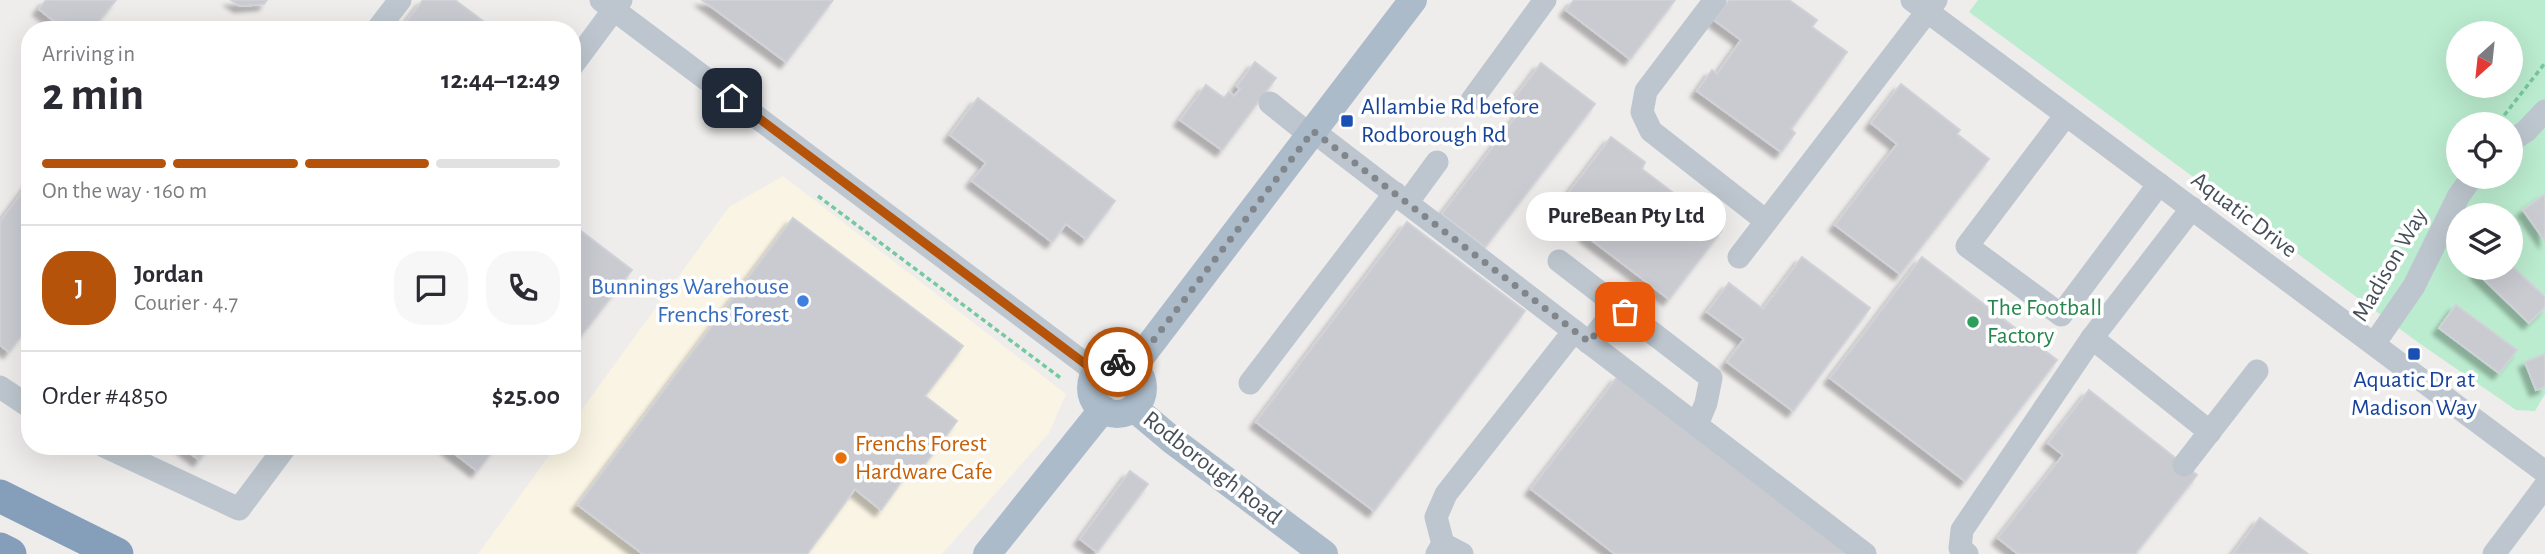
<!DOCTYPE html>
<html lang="en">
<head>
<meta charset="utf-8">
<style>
	body { margin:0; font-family:"Alegreya Sans",sans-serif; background:#f7f7f7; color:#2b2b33; height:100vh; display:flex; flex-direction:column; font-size:26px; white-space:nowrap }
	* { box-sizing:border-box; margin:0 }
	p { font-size:23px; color:#7c7c81 }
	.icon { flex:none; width:38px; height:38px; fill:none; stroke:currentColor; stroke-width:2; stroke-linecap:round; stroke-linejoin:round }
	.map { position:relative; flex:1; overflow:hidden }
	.side { position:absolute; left:21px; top:21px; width:560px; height:434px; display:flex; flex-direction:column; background:#fff; border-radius:28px; box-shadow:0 7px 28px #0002 }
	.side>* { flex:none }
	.needle { width:46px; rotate:207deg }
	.controls { position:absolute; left:2446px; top:21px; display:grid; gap:14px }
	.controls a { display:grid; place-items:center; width:77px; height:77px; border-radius:50%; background:#fff; box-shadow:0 7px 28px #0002; font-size:35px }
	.pin { position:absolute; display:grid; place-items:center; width:60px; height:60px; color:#fff; margin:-30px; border-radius:14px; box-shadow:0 4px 10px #0006 }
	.courier { position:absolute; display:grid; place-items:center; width:70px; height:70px; margin:-35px; border:5px solid #b45309; border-radius:50%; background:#fff; color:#222; box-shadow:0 2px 9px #0007 }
	.bubble { position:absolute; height:49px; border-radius:24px; background:#fff; box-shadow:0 7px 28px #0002; font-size:23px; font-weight:700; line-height:49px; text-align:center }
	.headline em { font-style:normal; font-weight:700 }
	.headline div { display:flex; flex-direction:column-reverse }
	.headline { display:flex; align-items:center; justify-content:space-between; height:119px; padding:0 21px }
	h1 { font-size:46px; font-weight:700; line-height:52px }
	.bar { display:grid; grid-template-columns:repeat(4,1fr); gap:10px 7px; align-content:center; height:84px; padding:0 21px }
	.bar i { height:9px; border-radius:5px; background:#e1e1e2 }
	.bar .on { background:#b45309 }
	.bar p { grid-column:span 4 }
	.line { display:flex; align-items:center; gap:18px; padding:0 21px; border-top:2px solid #e1e1e2 }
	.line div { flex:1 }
	.round { display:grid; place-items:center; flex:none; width:74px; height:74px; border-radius:28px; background:#f7f7f7 }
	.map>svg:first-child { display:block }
	.commercial { fill:#faf4e4 }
	.green { fill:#bbeccf; fill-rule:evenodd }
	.building { fill:#c9cbd1; stroke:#d0d2d8; stroke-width:2; filter:url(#shadow) }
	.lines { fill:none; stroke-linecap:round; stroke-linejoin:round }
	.path { stroke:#75c8a0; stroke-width:3.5; stroke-dasharray:5 3.5; stroke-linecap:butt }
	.minor { stroke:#bdc6ce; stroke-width:23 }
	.major { stroke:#acbbca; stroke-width:28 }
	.highway { stroke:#859eba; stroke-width:33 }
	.done { stroke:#80868c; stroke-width:7; stroke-dasharray:0 12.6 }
	.route { stroke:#b45309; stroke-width:9 }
	.transit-dot { fill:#1a4fb4; stroke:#fff; stroke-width:2.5 }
	.shop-dot { fill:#3f7fe0; stroke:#fff; stroke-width:2.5 }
	.leisure-dot { fill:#2e9e5b; stroke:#fff; stroke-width:2.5 }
	.food-dot { fill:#e8710a; stroke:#fff; stroke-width:2.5 }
	.labels { text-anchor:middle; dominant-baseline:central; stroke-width:7; stroke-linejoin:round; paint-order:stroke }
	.transit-label { font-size:24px; fill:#164399; stroke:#fff; text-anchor:start }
	.street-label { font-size:24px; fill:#454f58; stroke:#fff }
	.shop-label { font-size:24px; fill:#366cbe; stroke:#fff; text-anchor:end }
	.leisure-label { font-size:24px; fill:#27864d; stroke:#fff; text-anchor:start }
	.food-label { font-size:24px; fill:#c56008; stroke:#fff; text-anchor:start }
</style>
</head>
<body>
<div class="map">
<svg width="2545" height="554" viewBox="0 0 2545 554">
	<defs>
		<filter id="shadow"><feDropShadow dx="-6" dy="6" stdDeviation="2" flood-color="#0004"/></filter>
	</defs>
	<rect width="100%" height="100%" fill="#efecec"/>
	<polygon class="commercial" points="783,176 1066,394 1049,433 942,554 478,554 556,446 572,446 572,423 729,207"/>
	<path class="green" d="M1978,0H2545V394L2535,411L2516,410L2419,343L1969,12ZM2459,33H2511V86H2459ZM2459,124H2511V177H2459ZM2459,215H2511V268H2459Z"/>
	<g class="building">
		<polygon points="46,0 116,0 92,30 65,30 39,9"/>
		<polygon points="231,0 267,0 264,4 240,6"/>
		<polygon points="423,0 455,0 495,30 400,30"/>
		<polygon points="702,0 833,0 786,62"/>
		<polygon points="1574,0 1675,0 1630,59 1566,10"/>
		<polygon points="1729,0 1789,0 1817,20 1812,27 1847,52 1791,129 1795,133 1781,152 1697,91 1712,70 1717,74 1741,40 1714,20"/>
		<polygon points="1255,62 1276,78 1222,150 1180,120 1206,85 1224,98 1229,92 1234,96 1240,89 1237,86"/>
		<polygon points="1541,63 1595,104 1485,247 1442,214 1524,106 1514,99"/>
		<polygon points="1901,84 1960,130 1957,134 1989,159 1900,274 1835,225 1897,144 1871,123"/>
		<polygon points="978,98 1115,201 1086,239 1066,224 1052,242 972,181 986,163 950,135"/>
		<polygon points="1611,137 1645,162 1642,169 1722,230 1669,299 1585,235 1594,223 1564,199"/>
		<polygon points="30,182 30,328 28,327 9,352 0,345 0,222"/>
		<polygon points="2545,194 2545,241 2523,210"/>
		<polygon points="793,218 963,346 925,396 957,421 919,472 911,468 881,510 855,489 807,554 643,554 578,505"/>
		<polygon points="1407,222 1525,311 1374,511 1256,422"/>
		<polygon points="572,224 632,270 572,347"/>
		<polygon points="1802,257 1870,308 1793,411 1727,362 1744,339 1707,312 1729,283 1763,309"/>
		<polygon points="1922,257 2057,360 1965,481 1830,378"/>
		<polygon points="2511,265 2545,297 2545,307 2529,323 2476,272 2480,268 2511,268"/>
		<polygon points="2456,305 2517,350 2499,373 2439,328"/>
		<polygon points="2545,354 2545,387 2536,390 2525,362"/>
		<polygon points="1618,376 1849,554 1615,554 1531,489"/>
		<polygon points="2089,390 2197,475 2135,554 2018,554 1998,538 2063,455 2048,443"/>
		<polygon points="181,446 210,446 199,460"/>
		<polygon points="445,446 496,446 477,471"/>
		<polygon points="1130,471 1148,484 1097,552 1080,539"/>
		<polygon points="2260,518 2308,554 2233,554"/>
	</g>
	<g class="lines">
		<g class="path">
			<polyline points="2499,122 2545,63"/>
			<polyline points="818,196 1062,379"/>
		</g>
		<g class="minor">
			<polyline points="601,0 1096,372"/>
			<polyline points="1715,0 1646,91 1642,112 1651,131 1766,221"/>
			<polyline points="1912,0 2545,472"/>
			<polyline points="377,30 400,0"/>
			<polyline points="572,66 621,0"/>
			<polyline points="1472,100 1545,0"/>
			<polyline points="1270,103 1310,135"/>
			<polyline points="2066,115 1967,246 2061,315 2159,184"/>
			<polyline points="1313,131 1865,554"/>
			<polyline points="2511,141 2526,131 2545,111"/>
			<polyline points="1407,203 1437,162"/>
			<polyline points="1739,257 1936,0"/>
			<polyline points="1559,261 1711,378 1706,403 1697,425"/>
			<polyline points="2092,338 2210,432"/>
			<polyline points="1589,343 1618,306"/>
			<polyline points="2374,344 2414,286 2458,197 2472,177"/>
			<polyline points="1250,383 1395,193"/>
			<polyline points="0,387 30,407"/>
			<polyline points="104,446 239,509 286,446"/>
			<polyline points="2184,465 2257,371"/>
			<polyline points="1443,544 1436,517 1446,494 1574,331"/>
			<polyline points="1437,554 1443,544 1462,554"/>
			<polyline points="1967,554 1960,548 1962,530 2092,338 2192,208"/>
			<polyline points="2494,554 2545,486"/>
		</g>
		<g class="major">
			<circle cx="1117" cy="388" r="26"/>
			<polyline points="1133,367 1413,0"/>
			<polyline points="1134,408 1172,440 1324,554"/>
			<polyline points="987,554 1103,409"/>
		</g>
		<g class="highway">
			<polyline points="0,496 117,554"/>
			<polyline points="0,549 10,554"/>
		</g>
	</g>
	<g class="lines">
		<polyline class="done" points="1118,362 1133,367 1313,131 1589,342 1618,306 1625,312"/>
		<polyline class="route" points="732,98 1096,372 1102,367 1118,362"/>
	</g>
	<g class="transit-dot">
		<rect x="1340" y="114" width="14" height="14" rx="3.5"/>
		<rect x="2407" y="347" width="14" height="14" rx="3.5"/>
	</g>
	<circle class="shop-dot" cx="803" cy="301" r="7"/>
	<circle class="leisure-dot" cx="1973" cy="322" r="7"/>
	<circle class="food-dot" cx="841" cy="458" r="7"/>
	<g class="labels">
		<g class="transit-label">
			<text x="1361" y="107">Allambie Rd before<tspan x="1361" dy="28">Rodborough Rd</tspan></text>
			<text x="2414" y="380" text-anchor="middle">Aquatic Dr at<tspan x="2414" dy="28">Madison Way</tspan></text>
		</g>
		<g class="street-label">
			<text transform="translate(2244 215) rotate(37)">Aquatic Drive</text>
			<text transform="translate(2390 265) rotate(-60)">Madison Way</text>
			<text transform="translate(1212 468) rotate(38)">Rodborough Road</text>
		</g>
		<g class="shop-label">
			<text x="789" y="287">Bunnings Warehouse<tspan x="789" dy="28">Frenchs Forest</tspan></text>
		</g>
		<g class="leisure-label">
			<text x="1987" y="308">The Football<tspan x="1987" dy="28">Factory</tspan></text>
		</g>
		<g class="food-label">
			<text x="855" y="444">Frenchs Forest<tspan x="855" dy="28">Hardware Cafe</tspan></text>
		</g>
	</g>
</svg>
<div class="controls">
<a><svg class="needle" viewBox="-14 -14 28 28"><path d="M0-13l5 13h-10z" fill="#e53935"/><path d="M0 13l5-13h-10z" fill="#7c7c81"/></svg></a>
<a><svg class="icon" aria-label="locate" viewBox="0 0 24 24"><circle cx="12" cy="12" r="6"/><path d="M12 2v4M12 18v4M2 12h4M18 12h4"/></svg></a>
<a><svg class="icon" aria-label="layers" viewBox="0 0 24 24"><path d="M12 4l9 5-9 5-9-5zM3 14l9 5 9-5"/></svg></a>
</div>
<div class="pin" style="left:1625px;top:312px;background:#ea580c"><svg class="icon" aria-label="bag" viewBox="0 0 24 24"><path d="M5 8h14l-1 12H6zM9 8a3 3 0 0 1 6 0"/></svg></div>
<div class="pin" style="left:732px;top:98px;background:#1f2937"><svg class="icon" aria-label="home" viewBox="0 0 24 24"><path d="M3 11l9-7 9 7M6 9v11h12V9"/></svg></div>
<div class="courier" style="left:1118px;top:362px"><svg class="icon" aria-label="bike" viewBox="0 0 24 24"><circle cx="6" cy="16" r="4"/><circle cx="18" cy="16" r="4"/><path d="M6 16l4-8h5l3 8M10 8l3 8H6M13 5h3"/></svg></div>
<div class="bubble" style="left:1526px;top:192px;width:200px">PureBean Pty Ltd</div>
<section class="side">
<div class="headline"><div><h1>2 min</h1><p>Arriving in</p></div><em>12:44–12:49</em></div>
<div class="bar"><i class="on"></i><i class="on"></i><i class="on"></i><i></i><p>On the way · 160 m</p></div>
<div class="line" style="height:126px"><b class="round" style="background:#b45309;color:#fff">J</b><div><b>Jordan</b><p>Courier · 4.7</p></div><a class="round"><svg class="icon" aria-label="chat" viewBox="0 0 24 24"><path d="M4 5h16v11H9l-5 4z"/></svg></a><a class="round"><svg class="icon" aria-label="phone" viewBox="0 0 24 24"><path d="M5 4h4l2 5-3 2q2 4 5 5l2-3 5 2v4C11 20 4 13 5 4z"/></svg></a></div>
<div class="line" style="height:91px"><div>Order #4850</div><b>$25.00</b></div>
</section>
</div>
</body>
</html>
